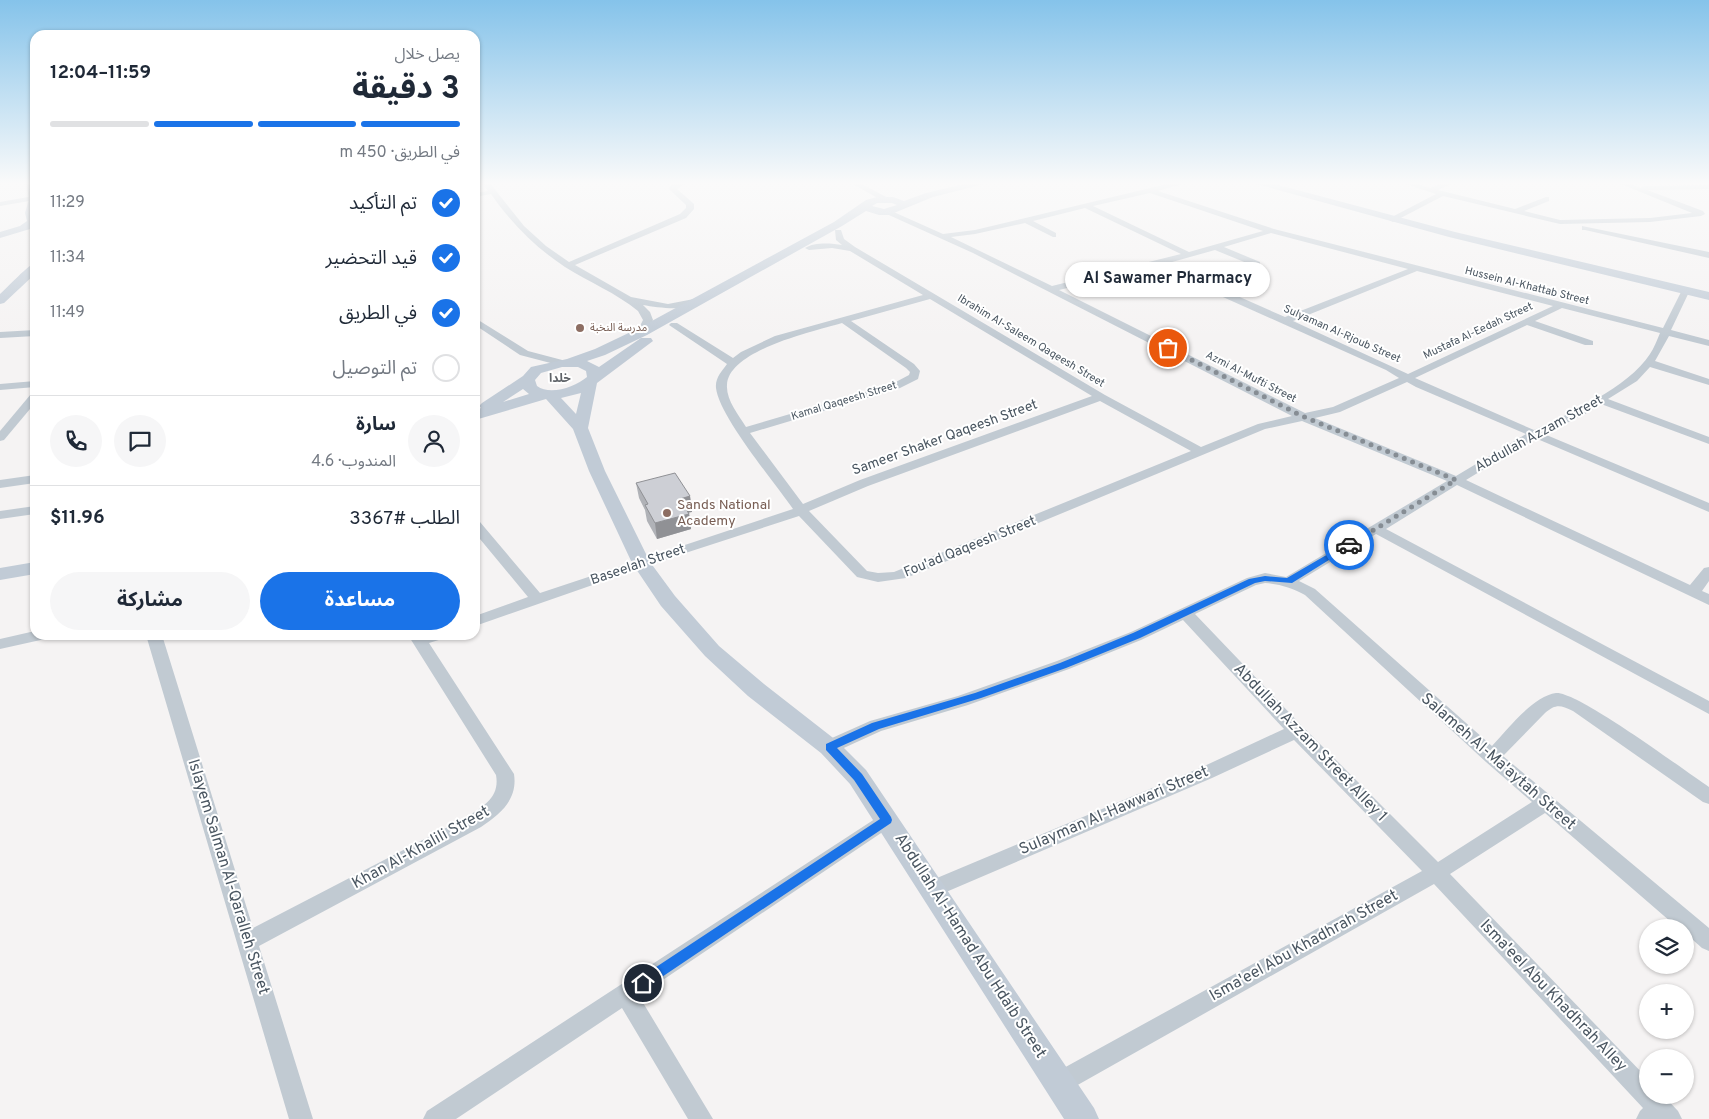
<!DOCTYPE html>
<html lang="ar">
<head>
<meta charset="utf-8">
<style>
	body { margin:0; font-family:Overpass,"Noto Sans Arabic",sans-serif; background:#f6f6f7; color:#1f2937; direction:rtl; height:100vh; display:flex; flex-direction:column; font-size:19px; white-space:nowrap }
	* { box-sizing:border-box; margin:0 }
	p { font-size:16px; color:#747a83 }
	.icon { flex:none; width:28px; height:28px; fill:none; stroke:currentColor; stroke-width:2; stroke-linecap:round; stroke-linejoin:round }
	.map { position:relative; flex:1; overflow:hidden; direction:ltr }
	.sheet { position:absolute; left:30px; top:30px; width:450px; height:610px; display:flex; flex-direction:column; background:#fff; border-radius:15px; box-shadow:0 1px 4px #0004; direction:rtl }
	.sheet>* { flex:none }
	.buttons { position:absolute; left:1639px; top:919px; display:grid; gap:10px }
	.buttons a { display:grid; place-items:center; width:55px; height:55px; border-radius:50%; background:#fff; box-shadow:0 1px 4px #0004; font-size:25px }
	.pin { position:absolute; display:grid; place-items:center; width:42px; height:42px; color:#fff; margin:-21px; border:2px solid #fff; border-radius:50%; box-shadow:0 1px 5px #0007 }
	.courier { position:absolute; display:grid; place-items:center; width:50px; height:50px; margin:-25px; border:4px solid #1a73e8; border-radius:50%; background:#fff; color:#222; box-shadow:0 1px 6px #0007 }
	.bubble { position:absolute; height:35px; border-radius:18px; background:#fff; box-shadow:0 1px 4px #0004; font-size:16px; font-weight:700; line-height:35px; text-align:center; direction:rtl }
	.summary em { font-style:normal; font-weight:700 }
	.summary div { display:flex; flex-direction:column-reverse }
	.summary { display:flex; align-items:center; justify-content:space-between; height:85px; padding:0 20px }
	h1 { font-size:32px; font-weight:700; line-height:38px }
	.bar { display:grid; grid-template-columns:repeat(4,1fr); gap:8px 5px; align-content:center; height:60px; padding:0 20px }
	.bar i { height:6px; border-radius:4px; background:#e0e1e3 }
	.bar .selected { background:#1a73e8 }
	.bar p { grid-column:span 4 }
	.line { display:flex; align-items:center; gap:12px; padding:0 20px; border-top:1px solid #e0e1e3 }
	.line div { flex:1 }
	.round { display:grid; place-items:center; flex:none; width:52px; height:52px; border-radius:26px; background:#f6f6f7 }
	ol { padding:0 20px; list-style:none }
	li { display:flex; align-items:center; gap:15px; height:55px }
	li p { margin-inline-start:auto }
	li .icon { padding:5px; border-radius:50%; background:#1a73e8; color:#fff; stroke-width:4 }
	li:last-child { color:#747a83 }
	li i { width:28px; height:28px; border:2px solid #e0e1e3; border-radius:50% }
	.action { display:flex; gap:10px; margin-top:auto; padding:10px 20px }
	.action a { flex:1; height:58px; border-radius:30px; background:#1a73e8; color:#fff; font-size:20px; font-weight:700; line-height:58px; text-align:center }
	.action a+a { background:#f6f6f7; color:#1f2937 }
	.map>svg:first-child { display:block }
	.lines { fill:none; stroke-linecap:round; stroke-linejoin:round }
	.street { fill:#c1cad2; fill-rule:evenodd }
	.secondary { fill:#c1cbd6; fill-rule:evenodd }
	.wall { fill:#b0b2b7 }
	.shaded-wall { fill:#909195 }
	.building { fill:#cdcfd5; stroke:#909195 }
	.route { fill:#1a73e8 }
	.done { stroke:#868d94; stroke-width:5; stroke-dasharray:0 9 }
	.education-dot { fill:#8d6e63; stroke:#fff; stroke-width:2 }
	.labels { text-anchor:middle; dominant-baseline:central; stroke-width:4; stroke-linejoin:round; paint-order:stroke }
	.far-street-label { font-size:11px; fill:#4a5661; stroke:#fff }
	.far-education-label { font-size:11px; fill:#785e54; stroke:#fff; text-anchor:start }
	.far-neighbourhood-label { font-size:12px; font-weight:bold; fill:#5f6368; stroke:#fff }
	.street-label { font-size:14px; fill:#4a5661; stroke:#fff }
	.education-label { font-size:14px; fill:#785e54; stroke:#fff; text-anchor:start }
	.near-street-label { font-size:16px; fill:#4a5661; stroke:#fff }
</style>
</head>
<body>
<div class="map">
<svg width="1709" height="1119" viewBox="0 0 1709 1119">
	<rect width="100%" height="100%" fill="#f5f3f3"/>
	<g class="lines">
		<g class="street">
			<path d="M482,182H489L524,226L546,246L569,262L680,214L686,208V205L669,189L671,184L687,182L677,189L694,204V209L686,218L575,265L631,297L668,304L699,298L704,301C689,312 660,308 643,305L650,312L653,320L645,334H639L637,332L643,320L638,311C616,293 589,282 565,267C535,247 512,224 491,194L475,197V193L488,191Z"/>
			<polygon points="849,182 858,182 890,199 883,201"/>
			<path d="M1175,182H1189L1158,191L1274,229L1663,328L1683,288L1686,287L1690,290L1671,330L1709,340V346L1669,336L1655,361L1709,379V385L1650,367L1637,381L1608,399L1709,437V444L1601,404L1585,414L1544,434L1709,503V512L1535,438L1466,480L1690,585L1704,568L1709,567V581L1702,591L1709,594V605L1457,485L1386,529L1709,701V714L1376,534L1299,581L1315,589L1492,746C1507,730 1533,696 1556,693C1578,691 1685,771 1709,787V804L1703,802L1573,711C1560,705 1556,704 1545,713L1503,756L1709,928V951L1702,948L1685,933V928H1678L1545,813L1450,874L1648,1079V1095H1663L1678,1111L1682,1119H1636L1640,1111L1643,1108L1434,884L1067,1091L1059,1095L1051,1091L1047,1083L1051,1075L1422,871L1294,740L1212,778L932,898L925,895L922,889L925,883L1200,768L1284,729L1183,620L1141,640L1069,669L968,705L881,731L835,752L829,754L823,752L820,747L823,742L870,721L958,696L1057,661L1131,632L1247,578L1265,573L1286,577L1447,481L1302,421L1265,429L906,578L878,582L857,577L799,516L670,558L475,626V616L528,597L475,533V521L480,522L540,593L793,509C775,483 719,416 716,388C715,378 722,371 727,364L669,325L671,323H677L733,358L741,352L775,336L923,295L850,251L832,248L809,250L805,248C814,242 831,243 842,245L836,240L835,230H841L844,239L855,247L1105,395L1201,447L1258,424L1292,416L973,253L880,211L887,209L943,234L975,230ZM1150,193L1263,231L1189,252L1093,206ZM1085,208L1181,254L1052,286L951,237L975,234L1025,223L1053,237H1056V233L1033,221ZM1271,233L1408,269L1285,317L1165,264L1215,250L1254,266H1260V262L1224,247ZM1156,267L1386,370L1399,378L1333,407L1305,413L1059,290ZM1417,271L1553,306L1408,374L1293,321ZM930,299L1092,396L860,480L803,504L750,433L900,388L918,379L920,371L914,364L851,321ZM1562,308L1660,333C1657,340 1654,348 1650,354C1628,388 1570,413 1534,430L1415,378L1527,325L1585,345H1593V341L1535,321ZM842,323L906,368L910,372L909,375L892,384L746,427C738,414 726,400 727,385C728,350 815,331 842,323ZM1407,382L1416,387L1526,434L1456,476L1315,418L1340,412ZM1100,401L1191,451L894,572L878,573L867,571L809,511L868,486ZM1265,583C1280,584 1292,588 1305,595L1486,762L1532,802L1438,862L1302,726L1195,614L1256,585Z"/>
			<polygon points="1400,182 1412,182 1430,188 1444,182 1455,182 1438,190 1515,209 1546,197 1549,197 1549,201 1524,211 1560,220 1650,218 1692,213 1616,182 1626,182 1641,188 1644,186 1709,185 1709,189 1647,190 1703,211 1705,214 1701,216 1650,222 1560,224 1443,196 1393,222 1389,220 1390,218 1436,194"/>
			<polygon points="34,196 35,200 0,206 0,202"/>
			<polygon points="1582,226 1709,252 1709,258 1585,230 1582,230"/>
			<polygon points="475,318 528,351 566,361 567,363 562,366 520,355 475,325"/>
			<polygon points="35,330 35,336 0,338 0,332"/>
			<polygon points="35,381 35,387 0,390 0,384"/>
			<polygon points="35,393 35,403 4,440 0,441 0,431 31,394"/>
			<polygon points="35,475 35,483 0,488 0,480"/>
			<polygon points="35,506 35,514 0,519 0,511"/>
			<polygon points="35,631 35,635 48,635 45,639 0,649 0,639"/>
			<path d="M146,635H162L253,928L467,817C484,806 500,797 496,775L408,635H445L442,639L429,643L514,774C518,800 500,814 481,827L259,946L313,1119H289Z"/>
			<polygon points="887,812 893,815 896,820 893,825 639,996 713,1119 688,1119 622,1008 456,1119 423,1119 427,1111 881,815"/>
		</g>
		<g class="secondary">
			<polygon points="26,182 35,182 35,232 30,229 0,238 0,232 20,226 27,221 25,213 29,199"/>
			<path d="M972,182H992L933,197L889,215H879L866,211L842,226L647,335L605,355L587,361L599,367L641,338H651L653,341L597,383L588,428L605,471L650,562L675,596L719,646L764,684L837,741L866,770L1094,1108L1099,1119H1064L850,784L821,753L748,696L705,656L661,606L632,563L589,471L573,429L546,399L475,420V410L481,408L479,406L482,403L523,376L531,367L567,359L595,349L637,329L834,222L866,200L877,197H893L904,201L926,193ZM877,203H892L897,205L884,209L872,206ZM562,367H578L586,371L587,377C575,387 550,396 537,386L535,380L541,373ZM523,389L529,394L503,402ZM581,393L576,414L561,398Z"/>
			<polygon points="1249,182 1267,182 1455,232 1709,292 1709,300 1449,237"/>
			<path d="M35,263V274L4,303L0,304V294C7,288 29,264 35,263Z"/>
			<polygon points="35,562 35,574 0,580 0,568"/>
		</g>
	</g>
	<polygon class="wall" points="636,483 690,496 692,512 689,512 691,529 657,539 647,521 645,510 639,498"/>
	<g class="shaded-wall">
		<polygon points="690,496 692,512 682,514 680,499"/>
		<polygon points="689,514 691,529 657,539 655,523"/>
	</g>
	<polygon class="building" points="675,473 690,496 680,499 689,514 655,523 645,505 648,504 636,483"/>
	<linearGradient id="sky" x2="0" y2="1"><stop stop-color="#85c3ea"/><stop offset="0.54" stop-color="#fafafa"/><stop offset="1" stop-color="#fafafa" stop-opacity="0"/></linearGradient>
	<rect width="1709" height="339" fill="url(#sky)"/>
	<polygon class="route" points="1347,543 1353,545 1292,583 1265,581 1255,583 1140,638 1066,668 981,698 879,729 837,748 862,774 891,817 892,820 891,823 647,987 643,989 638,987 636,983 638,979 880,819 854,780 826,750 826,744 872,723 975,693 1060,663 1133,633 1249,579 1265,576 1287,578"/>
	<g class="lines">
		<polyline class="done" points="1168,348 1302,416 1456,480 1349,545"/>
	</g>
	<g class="education-dot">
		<circle cx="580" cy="328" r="5"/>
		<circle cx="667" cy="513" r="5"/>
	</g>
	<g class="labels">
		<g class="far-street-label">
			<text transform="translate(1527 286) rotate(14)">Hussein Al-Khattab Street</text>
			<text transform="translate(1478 331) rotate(-25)">Mustafa Al-Eedah Street</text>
			<text transform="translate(1342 334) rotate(24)">Sulyaman Al-Rjoub Street</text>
			<text transform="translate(1031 341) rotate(31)">Ibrahim Al-Saleem Qaqeesh Street</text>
			<text transform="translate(1251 377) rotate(27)">Azmi Al-Mufti Street</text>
			<text transform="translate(844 401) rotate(-17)">Kamal Qaqeesh Street</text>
		</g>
		<g class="far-education-label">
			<text x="590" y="328">مدرسة النخبة</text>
		</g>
		<g class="far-neighbourhood-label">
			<text x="560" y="379">خلدا</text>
		</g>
		<g class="street-label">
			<text transform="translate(1539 434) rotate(-29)">Abdullah Azzam Street</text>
			<text transform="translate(945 438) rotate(-20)">Sameer Shaker Qaqeesh Street</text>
			<text transform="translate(970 547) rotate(-22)">Fou'ad Qaqeesh Street</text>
			<text transform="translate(638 565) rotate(-19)">Baseelah Street</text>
		</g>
		<g class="education-label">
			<text x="677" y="505">Sands National<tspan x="677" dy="16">Academy</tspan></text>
		</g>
		<g class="near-street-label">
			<text transform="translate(1310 743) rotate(46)">Abdullah Azzam Street Alley 1</text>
			<text transform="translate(1498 762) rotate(41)">Salameh Al-Ma'aytah Street</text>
			<text transform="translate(1114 811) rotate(-23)">Sulayman Al-Hawwari Street</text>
			<text transform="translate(421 848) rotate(-29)">Khan Al-Khalili Street</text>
			<text transform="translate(228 877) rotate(73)">Islayem Salman Al-Qaralleh Street</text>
			<text transform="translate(970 946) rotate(57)">Abdullah Al-Hamad Abu Hdaib Street</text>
			<text transform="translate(1304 946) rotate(-29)">Isma'eel Abu Khadhrah Street</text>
			<text transform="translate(1553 996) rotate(46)">Isma'eel Abu Khadhrah Alley</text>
		</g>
	</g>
</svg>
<div class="buttons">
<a><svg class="icon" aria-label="layers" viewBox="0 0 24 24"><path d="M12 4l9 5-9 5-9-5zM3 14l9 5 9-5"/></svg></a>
<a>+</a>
<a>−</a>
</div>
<div class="pin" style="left:1168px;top:348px;background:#ea580c"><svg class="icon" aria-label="bag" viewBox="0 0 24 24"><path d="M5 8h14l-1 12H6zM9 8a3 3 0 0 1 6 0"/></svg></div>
<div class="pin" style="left:643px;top:983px;background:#1f2937"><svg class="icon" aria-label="home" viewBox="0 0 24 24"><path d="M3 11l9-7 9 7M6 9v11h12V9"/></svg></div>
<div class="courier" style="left:1349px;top:545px"><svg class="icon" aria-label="car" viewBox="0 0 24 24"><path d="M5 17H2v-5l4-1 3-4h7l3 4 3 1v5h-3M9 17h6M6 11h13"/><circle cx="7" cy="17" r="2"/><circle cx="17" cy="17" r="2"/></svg></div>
<div class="bubble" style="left:1065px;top:262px;width:205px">Al Sawamer Pharmacy</div>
<section class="sheet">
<div class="summary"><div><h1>3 دقيقة</h1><p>يصل خلال</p></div><em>11:59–12:04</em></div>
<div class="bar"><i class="selected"></i><i class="selected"></i><i class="selected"></i><i></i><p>في الطريق · 450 m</p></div>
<ol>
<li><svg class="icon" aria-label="check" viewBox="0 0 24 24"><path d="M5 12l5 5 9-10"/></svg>تم التأكيد<p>11:29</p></li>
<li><svg class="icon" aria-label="check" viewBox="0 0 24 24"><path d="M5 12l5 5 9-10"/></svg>قيد التحضير<p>11:34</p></li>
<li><svg class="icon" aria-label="check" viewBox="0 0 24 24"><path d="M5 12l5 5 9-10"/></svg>في الطريق<p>11:49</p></li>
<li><i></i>تم التوصيل</li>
</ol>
<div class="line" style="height:90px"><a class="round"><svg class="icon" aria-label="person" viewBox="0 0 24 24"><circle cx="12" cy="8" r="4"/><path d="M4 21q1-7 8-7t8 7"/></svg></a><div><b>سارة</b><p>المندوب · 4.6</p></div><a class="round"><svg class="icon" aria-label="chat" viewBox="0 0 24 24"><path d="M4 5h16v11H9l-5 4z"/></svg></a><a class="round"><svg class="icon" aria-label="phone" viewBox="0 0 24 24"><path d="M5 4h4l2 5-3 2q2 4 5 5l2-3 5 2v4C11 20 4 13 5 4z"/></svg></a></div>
<div class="line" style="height:65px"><div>الطلب #3367</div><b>$11.96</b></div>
<div class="action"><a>مساعدة</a><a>مشاركة</a></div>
</section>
</div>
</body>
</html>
